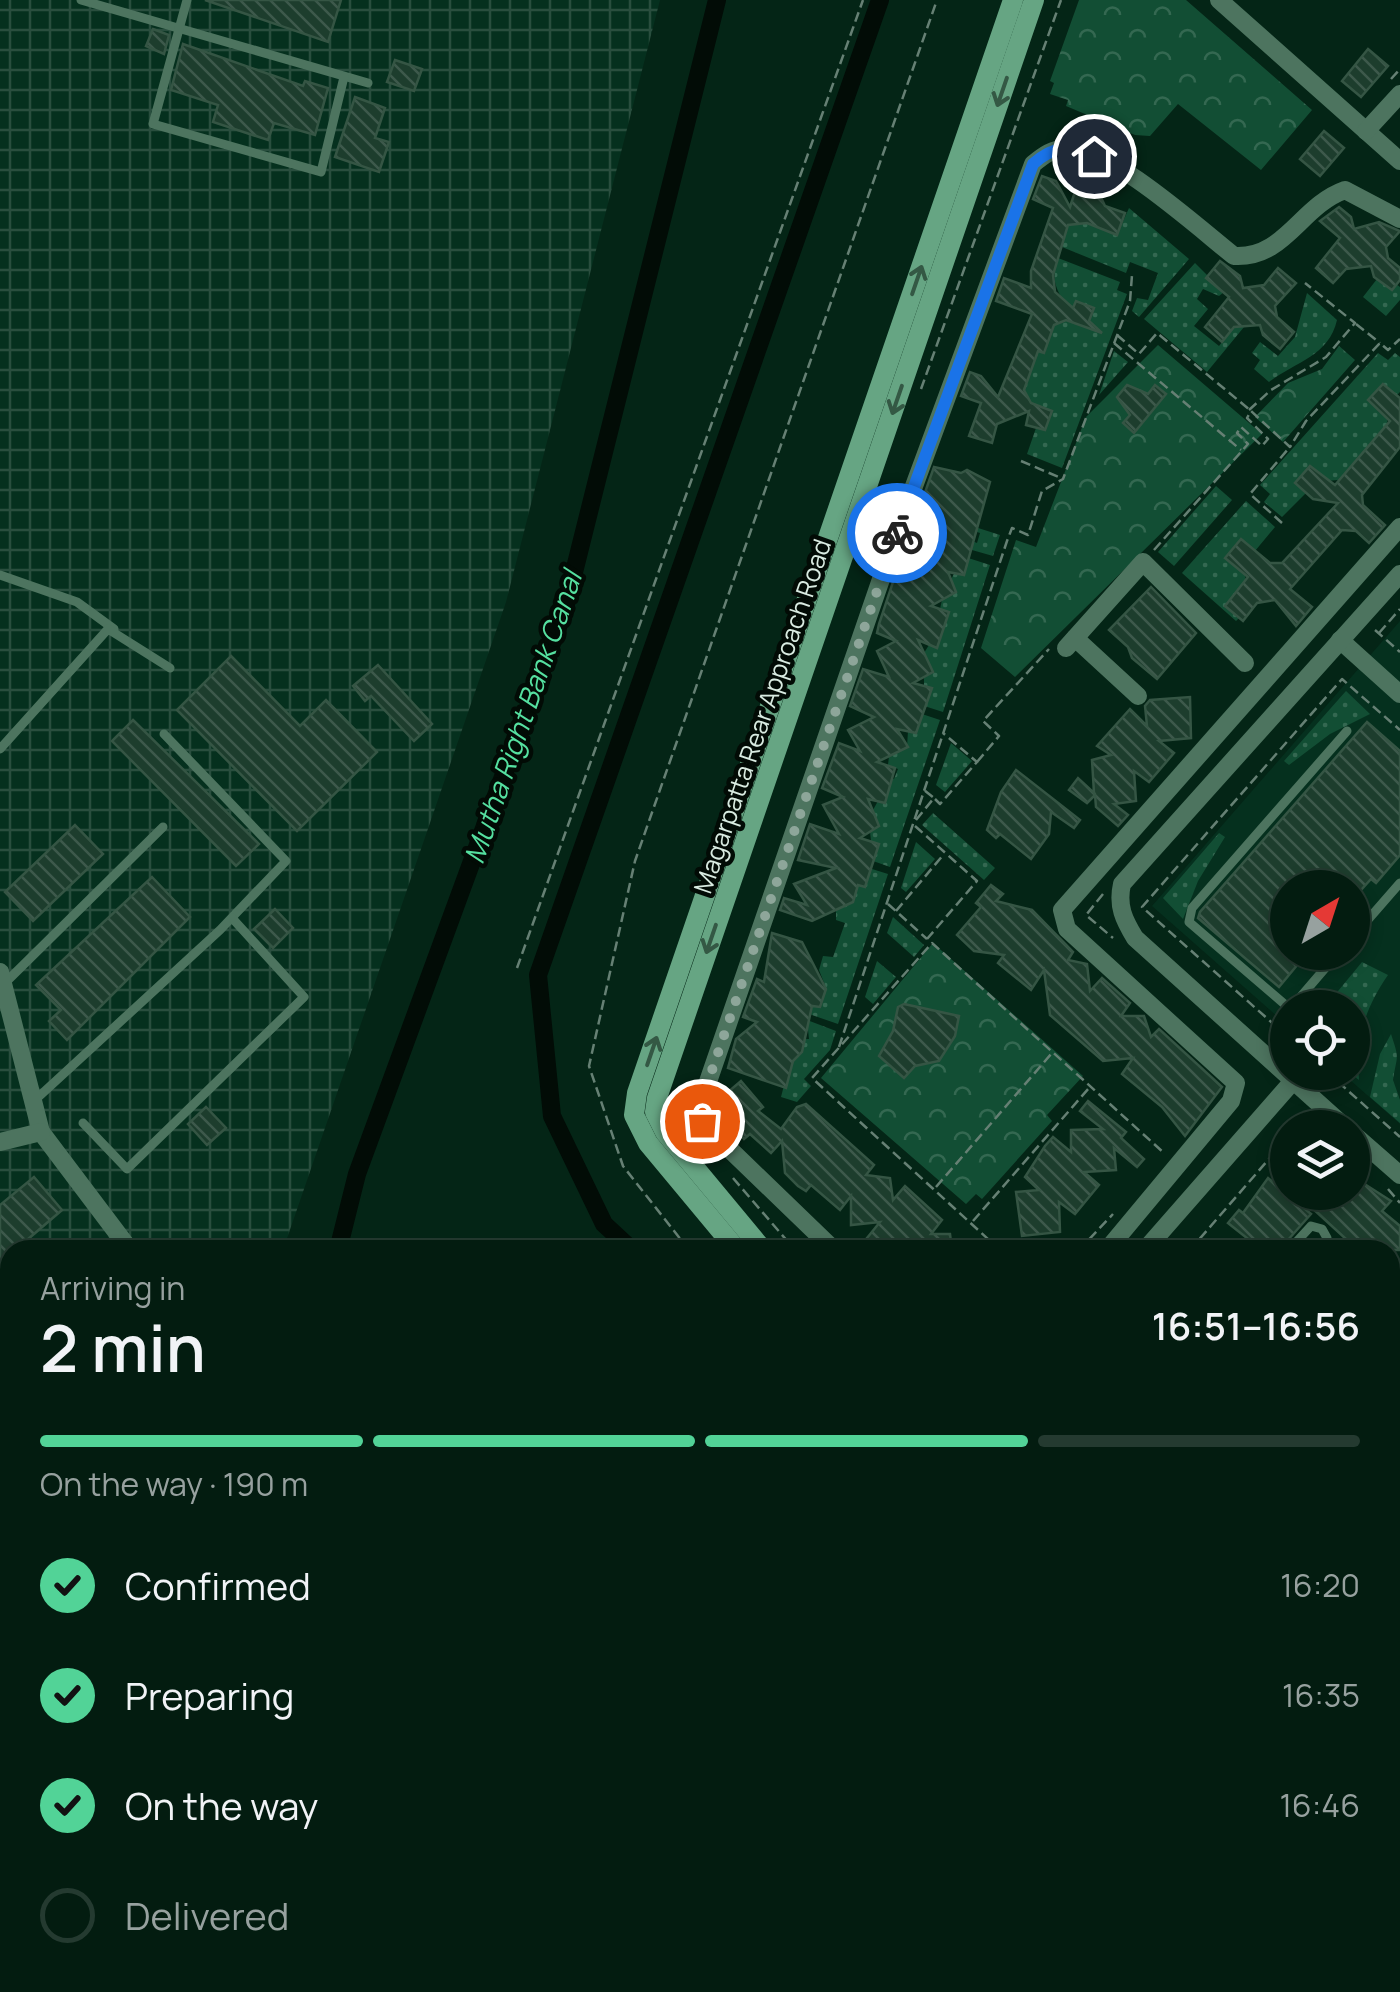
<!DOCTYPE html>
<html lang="en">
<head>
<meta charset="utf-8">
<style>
	body { margin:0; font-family:Manrope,sans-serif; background:#0d2519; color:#f1f3f6; height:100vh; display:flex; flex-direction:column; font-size:38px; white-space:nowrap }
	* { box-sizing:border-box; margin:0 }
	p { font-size:32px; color:#97a19f }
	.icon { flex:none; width:55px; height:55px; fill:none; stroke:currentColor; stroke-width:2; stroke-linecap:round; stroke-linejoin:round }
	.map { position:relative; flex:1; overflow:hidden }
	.panel { position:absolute; left:0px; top:1240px; width:1400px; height:752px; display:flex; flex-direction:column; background:#031c10; border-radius:30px 30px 0 0; box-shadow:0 5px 15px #0003,0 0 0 2px #243a30 }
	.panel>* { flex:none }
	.needle { width:65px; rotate:39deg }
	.tools { position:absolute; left:1270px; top:870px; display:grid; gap:20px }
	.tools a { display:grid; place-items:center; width:100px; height:100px; border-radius:50%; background:#031c10; box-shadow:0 5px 15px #0003,0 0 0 2px #243a30; font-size:50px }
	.pin { position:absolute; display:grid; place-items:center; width:85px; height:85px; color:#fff; margin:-42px; border:5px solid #fff; border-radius:50%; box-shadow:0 2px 10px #0007 }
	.courier { position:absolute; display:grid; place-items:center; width:100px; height:100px; margin:-50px; border:8px solid #1a73e8; border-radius:50%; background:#fff; color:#222; box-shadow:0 2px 12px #0007 }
	.headline em { font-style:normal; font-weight:600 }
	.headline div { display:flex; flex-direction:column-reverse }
	.headline { display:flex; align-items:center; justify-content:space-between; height:170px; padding:0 40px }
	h1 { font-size:65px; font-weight:600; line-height:75px }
	.bar { display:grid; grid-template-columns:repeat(4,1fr); gap:15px 10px; align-content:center; height:120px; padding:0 40px }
	.bar i { height:12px; border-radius:8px; background:#243a30 }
	.bar .on { background:#52d397 }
	.bar p { grid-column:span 4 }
	ol { padding:0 40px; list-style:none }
	li { display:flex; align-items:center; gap:30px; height:110px }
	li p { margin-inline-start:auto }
	li .icon { padding:10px; border-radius:50%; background:#52d397; color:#111; stroke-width:4 }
	li:last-child { color:#97a19f }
	li i { width:55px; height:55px; border:5px solid #243a30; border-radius:50% }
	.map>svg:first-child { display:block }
	.built { fill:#05301e; fill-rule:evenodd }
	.industrial { fill:url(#industrial-grid) }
	.grass { fill:url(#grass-dots) }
	.park { fill:url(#park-crowns) }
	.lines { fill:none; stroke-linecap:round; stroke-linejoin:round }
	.canal { stroke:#020c06; stroke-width:18 }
	.building { fill:url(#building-back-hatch); stroke:#355544; stroke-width:2.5 }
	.path { stroke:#668074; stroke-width:2.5; stroke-dasharray:10 5; stroke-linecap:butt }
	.lane { stroke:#4d745f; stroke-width:9 }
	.street { stroke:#4d745f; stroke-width:18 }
	.secondary { stroke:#66a583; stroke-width:20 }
	.oneway { stroke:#345844 }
	.done { stroke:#8ea69a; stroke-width:10; stroke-dasharray:0 18 }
	.route { stroke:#1a73e8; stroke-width:12 }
	.labels { text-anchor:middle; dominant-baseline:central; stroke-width:9; stroke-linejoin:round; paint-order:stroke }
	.street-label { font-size:25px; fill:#d9ebe1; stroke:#020b05 }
	.water-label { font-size:28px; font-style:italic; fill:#55e0a0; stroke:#020b05 }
</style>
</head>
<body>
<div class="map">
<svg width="1400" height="1992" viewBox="0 0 1400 1992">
	<defs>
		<pattern id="industrial-grid" width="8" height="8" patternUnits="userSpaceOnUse" patternTransform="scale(2.5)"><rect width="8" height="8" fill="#05301e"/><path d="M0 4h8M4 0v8" fill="none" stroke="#294e3e"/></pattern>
		<pattern id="grass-dots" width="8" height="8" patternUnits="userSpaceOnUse" patternTransform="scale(2.5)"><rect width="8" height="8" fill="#124e34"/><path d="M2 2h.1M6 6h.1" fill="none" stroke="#346851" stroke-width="1.8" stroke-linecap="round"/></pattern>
		<pattern id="park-crowns" width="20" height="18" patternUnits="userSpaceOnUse" patternTransform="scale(2.5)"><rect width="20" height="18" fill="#124e34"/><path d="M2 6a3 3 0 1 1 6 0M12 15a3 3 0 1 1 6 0" fill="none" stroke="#346851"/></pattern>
		<pattern id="building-back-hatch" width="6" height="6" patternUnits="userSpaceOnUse" patternTransform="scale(2.5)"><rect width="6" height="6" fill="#1d3d2d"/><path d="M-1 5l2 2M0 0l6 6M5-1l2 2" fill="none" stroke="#3d594b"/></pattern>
	</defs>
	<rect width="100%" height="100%" fill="#042516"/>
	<path class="built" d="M1400,621V1124L1342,1073L1352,1072V1008H1288L1287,1025L1152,906ZM1288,888H1352V952H1288Z"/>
	<polygon class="industrial" points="0,0 660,0 506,602 283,1250 10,1250 10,1931 0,1939"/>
	<g class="grass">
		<polygon points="1129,208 1189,259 1139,317 1132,311 1137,298 1148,300 1158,273 1130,262 1126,273 1062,247 1068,225 1087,223 1117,235"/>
		<path d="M1058,258L1120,282L1117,290L1127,294L1062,468L1027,454L1036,428L1045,430L1052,411L1031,403L1020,382L1028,380L1038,351L1045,353L1050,336L1042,332L1043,328L1066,320L1086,328L1093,308L1076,301L1072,310L1067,309C1057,288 1050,282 1058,258Z"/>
		<polygon points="1195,263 1224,292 1219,296 1203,289 1197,299 1208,309 1194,326 1219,346 1234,327 1244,327 1207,372 1144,319"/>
		<polygon points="1377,279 1391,290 1396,284 1400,287 1400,300 1386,316 1363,297"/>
		<path d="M1307,293L1337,320C1329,356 1295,362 1269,382L1254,369L1260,360L1252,353L1260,342L1278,356L1295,337Z"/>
		<polygon points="1114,351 1128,362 1099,395"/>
		<polygon points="1378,353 1388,360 1395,353 1400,357 1400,392 1397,395 1383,384 1369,400 1388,414 1386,438 1378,435 1346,473 1352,479 1325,481 1310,466 1295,483 1306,493 1282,517 1264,502 1270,494 1260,485"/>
		<polygon points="1216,486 1232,500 1174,566 1158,552"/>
		<polygon points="1246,501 1275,527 1255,551 1241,539 1225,558 1245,569 1246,594 1236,592 1225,605 1239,618 1236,621 1182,573"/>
		<polygon points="975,527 1000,535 993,556 965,548 967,539 977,543 980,533 974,531"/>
		<polygon points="962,556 990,565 943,712 918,704 921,696 929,698 932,689 924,686 924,653 929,645 937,648 949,612 940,609 942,600 956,592 951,580"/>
		<polygon points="1346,691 1370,714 1330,734 1289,765 1284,761"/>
		<polygon points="916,712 940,720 890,867 859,856 876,854 879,845 871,841 870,831 879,826 873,810 878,801 885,802 887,777 894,779 898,769 888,765 889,756 907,747 908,731 916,733"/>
		<polygon points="951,743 972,761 945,792 936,785"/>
		<polygon points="933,813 995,868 984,880 922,825"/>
		<polygon points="1219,833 1225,837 1198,881 1183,919 1163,898"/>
		<polygon points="916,842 935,859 906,892 901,888"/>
		<polygon points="856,864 888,874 838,1024 809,1014 825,985 819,970 823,956 833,957 845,923 836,920 836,910 853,901 858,885 865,887 869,876"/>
		<polygon points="893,917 924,945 914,957 887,933"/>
		<polygon points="877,961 896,977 873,1004 865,997"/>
		<path d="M1362,962L1388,975C1364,1010 1356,1038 1359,1080L1350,1073L1352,1008L1335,1007L1329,1002Z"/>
		<polygon points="807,1020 836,1031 830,1050 804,1079 811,1086 797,1102 781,1097 789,1066 802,1052 804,1039 809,1039"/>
		<path d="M1391,1034C1400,1061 1397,1054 1393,1080L1400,1100V1123L1370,1097L1380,1054Z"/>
	</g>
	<g class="park">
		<polygon points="1079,0 1186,0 1312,110 1261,170 1178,104 1150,136 1135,135 1066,106 1068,100 1050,94 1054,83 1050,81"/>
		<polygon points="1158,345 1262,434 1015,677 981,648 1016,540 1036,547 1086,417"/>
		<polygon points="1339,346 1355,360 1283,442 1255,417 1288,383 1322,369"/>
		<polygon points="933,943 1083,1076 1047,1115 1052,1121 982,1199 976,1194 966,1204 821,1078"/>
	</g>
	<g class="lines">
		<g class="canal">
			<polyline points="338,1250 357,1174 565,608 717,0"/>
			<polyline points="632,1250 604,1224 552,1116 538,975 880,0"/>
			<polyline points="17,1992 30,1982"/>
			<polyline points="807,1992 814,1982"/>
		</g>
	</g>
	<g class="building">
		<polygon points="205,0 341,0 328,42"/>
		<polygon points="153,29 169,35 164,54 146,46"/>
		<polygon points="183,44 303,86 305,81 328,88 315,135 274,123 268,140 213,122 218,105 171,90"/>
		<polygon points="1368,49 1388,66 1361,97 1342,81"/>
		<polygon points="395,60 422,69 414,91 387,82"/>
		<polygon points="355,97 385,108 375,138 389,142 379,172 335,157"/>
		<polygon points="1324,131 1344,148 1320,176 1300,159"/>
		<polygon points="1084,164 1106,175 1099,193 1105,206 1125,213 1117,235 1087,223 1068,225 1053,275 1055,292 1073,308 1076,301 1094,308 1089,321 1102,333 1066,320 1054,325 1044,353 1038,351 1024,390 1031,403 1052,411 1045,430 1026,425 1029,411 997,424 992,443 969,436 981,403 961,396 970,372 981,376 998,397 1032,314 996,301 1004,278 1031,288 1031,271 1053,208 1033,199 1042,176 1056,181 1070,207"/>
		<polygon points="1339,207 1351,217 1354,229 1379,222 1400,231 1386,247 1388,258 1400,268 1400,280 1392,290 1374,277 1371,266 1346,269 1333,283 1316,268 1340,238 1320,221"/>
		<polygon points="1220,261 1240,276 1243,288 1264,285 1278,268 1296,283 1275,306 1277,317 1294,332 1280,349 1263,335 1260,325 1234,327 1222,342 1205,327 1229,297 1206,278"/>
		<polygon points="1383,384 1400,398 1400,447 1362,495 1363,505 1385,525 1369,543 1356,531 1342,530 1290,589 1312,607 1296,626 1275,600 1257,603 1243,621 1225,606 1248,577 1225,558 1241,539 1270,563 1282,563 1338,503 1313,499 1295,483 1310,466 1335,485 1390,421 1368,400"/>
		<polygon points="1127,385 1148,394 1155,385 1166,394 1134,433 1123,423 1130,415 1117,397"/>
		<polygon points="934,467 961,473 967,470 990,482 964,575 948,572 956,592 931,606 949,612 937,648 918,640 933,672 913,683 932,688 916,733 897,729 908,747 877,762 895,768 885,803 868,799 879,826 860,838 879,844 865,887 858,885 853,902 812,921 780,910 784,898 807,905 794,884 836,868 798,860 810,824 839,834 823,805 843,797 822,788 839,743 860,751 848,730 874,717 850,706 863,669 889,677 877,651 896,641 877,633 879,624 896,573 913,556 904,552 917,514 929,519 923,498"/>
		<polygon points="1151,587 1196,633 1157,679 1132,658 1128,647 1109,630"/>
		<polygon points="231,656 300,726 326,700 377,752 297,831 177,710"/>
		<polygon points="378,665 432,724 414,741 371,696 365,701 353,686"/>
		<polygon points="1190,697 1191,738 1159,741 1174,753 1149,782 1134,771 1136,801 1114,804 1128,815 1118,826 1096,807 1095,795 1087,803 1069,790 1078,778 1094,793 1092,760 1111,755 1097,746 1130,709 1147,726 1145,706 1150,700"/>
		<polygon points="133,720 259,844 236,866 112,741"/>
		<polygon points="1367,722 1400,751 1400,855 1376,883 1371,879 1352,900 1352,888 1288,888 1288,952 1308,952 1279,987 1198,918 1200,912"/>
		<polygon points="1016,770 1080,820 1074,828 1051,812 1049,834 1031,859 1000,834 996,838 987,830 1001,792"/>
		<polygon points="75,825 103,854 33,921 5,892"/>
		<polygon points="152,877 190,917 67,1040 49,1021 61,1010 36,985"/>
		<polygon points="991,885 1003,894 996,901 1032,910 1073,952 1068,960 1087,964 1090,991 1102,978 1130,1003 1121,1016 1144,1016 1151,1037 1159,1029 1222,1087 1185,1136 1162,1107 1122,1074 1133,1058 1103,1061 1050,1015 1044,970 1031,990 998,963 1004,955 974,951 957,935 981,907 976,903"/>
		<polygon points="275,909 293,928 273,948 254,929"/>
		<polygon points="772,933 802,942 826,989 820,1007 812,1006 802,1052 793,1061 786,1088 728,1068 736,1039 757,1022 743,1017 757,979 764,982"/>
		<polygon points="904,1004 959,1016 955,1036 939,1061 915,1066 904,1078 879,1056 893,1031 898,1007"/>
		<polygon points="741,1081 763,1107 758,1111 781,1129 797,1107 806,1104 874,1165 866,1175 890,1178 893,1200 905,1186 942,1220 931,1234 950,1234 952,1250 883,1250 867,1238 880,1222 851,1225 851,1196 840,1210 811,1185 806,1191 798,1186 785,1173 782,1141 771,1153 750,1134 744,1139 714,1104"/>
		<polygon points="1088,1101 1126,1132 1121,1138 1144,1159 1137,1167 1114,1148 1116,1170 1084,1172 1099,1185 1075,1214 1059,1202 1060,1232 1022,1236 1016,1192 1039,1190 1025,1177 1045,1146 1053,1137 1071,1152 1071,1130 1103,1129 1080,1111"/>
		<polygon points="206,1107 226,1128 207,1145 188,1124"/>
		<polygon points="1352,1176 1391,1201 1382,1211 1400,1226 1400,1250 1358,1250 1311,1207 1322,1192 1352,1192"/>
		<polygon points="34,1177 62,1210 0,1263 0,1205"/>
		<polygon points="1268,1178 1311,1214 1279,1250 1262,1250 1228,1223 1239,1210 1243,1213"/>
	</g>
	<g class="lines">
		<g class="path">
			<polyline points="1391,79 1400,69"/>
			<polyline points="1356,324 1380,343"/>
			<polyline points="1117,335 1139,354 1157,333 1250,410"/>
			<polyline points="1114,343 1241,450"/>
			<polyline points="921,389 1061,0"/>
			<polyline points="1249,410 1271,390 1326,357 1355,323 1305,283"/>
			<polyline points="1021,461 1061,478"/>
			<polyline points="1282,523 1250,494 1289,448"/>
			<polyline points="1154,550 1248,444 1237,433 1241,427 1262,446 1268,439 1247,418 1251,411 1290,447 1306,421 1380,343 1388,350 1400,339"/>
			<polyline points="1375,630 1400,652"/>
			<polyline points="1379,633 1400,609"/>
			<polyline points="977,762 999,736 983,721 1049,649"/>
			<polyline points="935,799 940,804 977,762 943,733"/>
			<polyline points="916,820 934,798 924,790"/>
			<polyline points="915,826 977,881 927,939"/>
			<polyline points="1103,894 1086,915 1113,938"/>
			<polyline points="888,904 927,939"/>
			<polyline points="896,911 944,854"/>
			<polyline points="517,968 863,0"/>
			<polyline points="1288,1037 1142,907 1342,679 1400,730"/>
			<polyline points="839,1047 1007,541 1012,528 1028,535 1042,491 1063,479 1130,301 1132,275"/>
			<polyline points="1327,1072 1400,1137"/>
			<polyline points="1299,1128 1315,1128"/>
			<polyline points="733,1178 795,1250"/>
			<polyline points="936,1187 1052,1053"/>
			<polyline points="1388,1189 1400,1203"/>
			<polyline points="973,1221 1089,1088"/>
			<polyline points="689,1250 623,1166 589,1066 635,861 937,0"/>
			<polyline points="1000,1250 812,1078 932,943 1164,1153"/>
			<polyline points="1079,1250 1113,1214"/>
			<polyline points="1190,1250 1288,1137"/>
			<polyline points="1390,1372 1400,1381"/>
			<polyline points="1390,1397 1400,1401"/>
			<polyline points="1390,1453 1400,1441"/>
			<polyline points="1390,1568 1400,1577"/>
			<polyline points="1400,1621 1391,1631 1400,1638"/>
			<polyline points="1390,1750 1400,1760"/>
		</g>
		<g class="lane">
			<polyline points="81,0 368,83"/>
			<polyline points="187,0 153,124 321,172 344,77"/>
			<polyline points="0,575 77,602 114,629"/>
			<polyline points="0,749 108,629 170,668"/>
			<polyline points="1352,938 1400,883"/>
			<polyline points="5,983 163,827"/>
			<polyline points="1289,1008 1189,922 1192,908 1347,731"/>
			<polyline points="1291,1008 1339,952"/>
			<polyline points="34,1101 220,930 286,861 164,734"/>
			<polyline points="83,1123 127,1169 304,997 232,918"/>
			<polyline points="1289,1250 1311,1226 1322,1229 1327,1238 1326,1250"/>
			<polyline points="1390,1341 1400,1349"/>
			<polyline points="2,1381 10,1390"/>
			<polyline points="0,1434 10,1427"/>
			<polyline points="1390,1590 1400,1599"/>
			<polyline points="0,1722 10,1714"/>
			<polyline points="1390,1913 1400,1904"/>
			<polyline points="1390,1932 1400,1943"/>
		</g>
		<g class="street">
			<polyline points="1219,0 1400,161"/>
			<polyline points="1366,131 1400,94"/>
			<polyline points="1075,638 1138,696"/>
			<polyline points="1340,640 1400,694"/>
			<polyline points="1066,648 1143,562 1245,663"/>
			<polyline points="0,972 41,1132 130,1250"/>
			<path d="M1346,1128L1135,938C1124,920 1117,906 1122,884L1400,574"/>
			<polyline points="1352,1133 1400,1175"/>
			<polyline points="0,1142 41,1132"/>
			<path d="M834,1250L719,1139L703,1121L700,1105L900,524L1033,164C1044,155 1052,149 1067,148C1107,145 1201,230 1234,256C1285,259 1300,206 1345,190L1400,219"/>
			<polyline points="1107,1250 1231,1101 1236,1083 1067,929 1062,910 1400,527"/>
			<polyline points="1145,1250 1293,1081"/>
			<polyline points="0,1466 10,1479"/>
			<polyline points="0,1828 5,1838 0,1866"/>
			<polyline points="1231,1982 1239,1992"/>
			<polyline points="74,1992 86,1982"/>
			<polyline points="233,1992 245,1983"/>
		</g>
		<g class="secondary">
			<polyline points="737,1250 648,1143 634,1115 637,1093 1013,0"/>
			<polyline points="763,1250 665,1132 655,1112 657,1098 1034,0"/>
			<polyline points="1390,1798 1400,1809"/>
			<polyline points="1390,1826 1400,1837"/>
			<polyline points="874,1992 881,1982"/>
		</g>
	</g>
	<defs><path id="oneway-shaft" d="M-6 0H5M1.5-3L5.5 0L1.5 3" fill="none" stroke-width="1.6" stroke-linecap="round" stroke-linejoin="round" transform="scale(2.5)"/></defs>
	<g class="oneway">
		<use href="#oneway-shaft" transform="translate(1002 92) rotate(109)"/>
		<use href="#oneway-shaft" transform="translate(917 280) rotate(-71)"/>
		<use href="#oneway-shaft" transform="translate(897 400) rotate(109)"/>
		<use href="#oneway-shaft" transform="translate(711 939) rotate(109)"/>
		<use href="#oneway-shaft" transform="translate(652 1051) rotate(-71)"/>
	</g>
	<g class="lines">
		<polyline class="done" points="702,1121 700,1105 897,533"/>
		<path class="route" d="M897,533L1033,164C1054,145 1069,146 1094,156"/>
	</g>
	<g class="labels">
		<g class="street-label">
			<text transform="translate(762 716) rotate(-71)">Magarpatta Rear Approach Road</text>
		</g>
		<g class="water-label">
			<text transform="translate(522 717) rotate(-71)">Mutha Right Bank Canal</text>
		</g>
	</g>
</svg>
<div class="tools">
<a><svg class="needle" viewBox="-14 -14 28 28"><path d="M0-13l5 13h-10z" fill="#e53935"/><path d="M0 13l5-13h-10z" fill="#97a19f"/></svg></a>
<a><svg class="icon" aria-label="locate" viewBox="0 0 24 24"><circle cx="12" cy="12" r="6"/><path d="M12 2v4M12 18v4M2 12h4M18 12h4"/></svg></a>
<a><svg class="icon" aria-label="layers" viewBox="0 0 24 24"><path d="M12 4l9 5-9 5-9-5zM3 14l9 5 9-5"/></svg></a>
</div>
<div class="pin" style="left:702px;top:1121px;background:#ea580c"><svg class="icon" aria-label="bag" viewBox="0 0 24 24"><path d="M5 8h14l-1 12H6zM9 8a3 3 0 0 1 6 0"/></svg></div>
<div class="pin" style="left:1094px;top:156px;background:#1f2937"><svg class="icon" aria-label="home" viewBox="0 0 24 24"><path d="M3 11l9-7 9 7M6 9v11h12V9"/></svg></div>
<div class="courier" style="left:897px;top:533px"><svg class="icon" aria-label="bike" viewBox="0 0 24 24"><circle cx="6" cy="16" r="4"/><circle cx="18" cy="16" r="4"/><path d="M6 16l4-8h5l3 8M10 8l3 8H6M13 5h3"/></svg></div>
<section class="panel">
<div class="headline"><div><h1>2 min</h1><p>Arriving in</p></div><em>16:51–16:56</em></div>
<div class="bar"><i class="on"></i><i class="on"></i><i class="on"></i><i></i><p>On the way · 190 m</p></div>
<ol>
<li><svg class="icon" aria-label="check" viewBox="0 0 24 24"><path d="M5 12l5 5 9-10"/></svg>Confirmed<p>16:20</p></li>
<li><svg class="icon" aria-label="check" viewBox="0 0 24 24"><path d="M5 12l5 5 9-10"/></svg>Preparing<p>16:35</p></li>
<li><svg class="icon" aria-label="check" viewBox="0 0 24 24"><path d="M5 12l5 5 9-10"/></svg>On the way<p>16:46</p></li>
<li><i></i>Delivered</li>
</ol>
</section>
</div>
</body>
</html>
